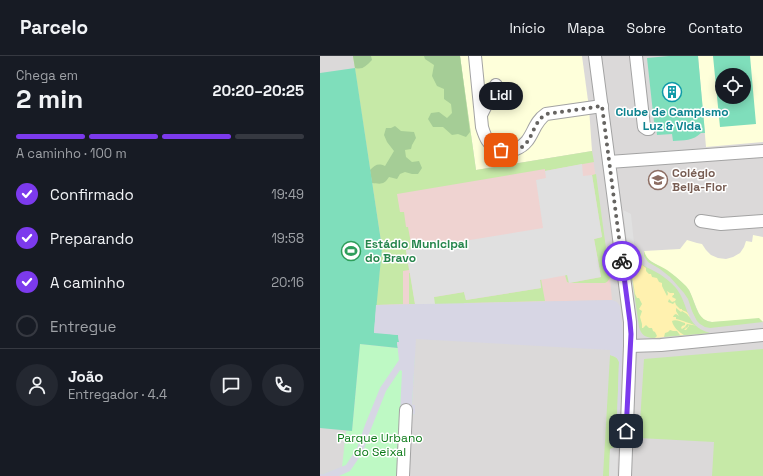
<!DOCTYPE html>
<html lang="pt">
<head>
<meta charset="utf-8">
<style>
	body { margin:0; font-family:"Space Grotesk",sans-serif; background:#242831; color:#f1f3f6; height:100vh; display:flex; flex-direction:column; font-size:15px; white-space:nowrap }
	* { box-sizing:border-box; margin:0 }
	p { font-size:13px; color:#9ea1a6 }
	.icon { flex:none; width:22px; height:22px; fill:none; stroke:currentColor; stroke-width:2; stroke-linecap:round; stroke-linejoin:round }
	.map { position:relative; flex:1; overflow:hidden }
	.side { display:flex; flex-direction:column; background:#171b24; width:320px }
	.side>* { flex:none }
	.controls { position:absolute; left:395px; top:12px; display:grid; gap:8px }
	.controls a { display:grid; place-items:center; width:36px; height:36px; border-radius:50%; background:#171b24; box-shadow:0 2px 10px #0003; font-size:20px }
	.pin { position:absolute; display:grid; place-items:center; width:34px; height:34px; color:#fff; margin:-17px; border-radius:8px; box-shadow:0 2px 6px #0006 }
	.courier { position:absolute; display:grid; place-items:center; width:40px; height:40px; margin:-20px; border:3px solid #7c3aed; border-radius:50%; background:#fff; color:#222; box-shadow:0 1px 5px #0007 }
	.bubble { position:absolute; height:28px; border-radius:14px; background:#171b24; box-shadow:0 2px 10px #0003; font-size:13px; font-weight:700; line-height:28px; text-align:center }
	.summary em { font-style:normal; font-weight:700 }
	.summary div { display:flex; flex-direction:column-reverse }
	.summary { display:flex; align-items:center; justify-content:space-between; height:68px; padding:0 16px }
	h1 { font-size:26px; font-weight:700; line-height:30px }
	.bar { display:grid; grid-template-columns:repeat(4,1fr); gap:6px 4px; align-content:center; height:48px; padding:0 16px }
	.bar i { height:5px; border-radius:3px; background:#363941 }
	.bar .active { background:#7c3aed }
	.bar p { grid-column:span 4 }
	.line { display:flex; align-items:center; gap:10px; padding:0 16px; border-top:1px solid #363941 }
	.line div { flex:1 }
	.round { display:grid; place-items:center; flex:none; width:42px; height:42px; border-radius:21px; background:#242831 }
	ol { padding:0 16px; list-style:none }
	li { display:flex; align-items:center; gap:12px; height:44px }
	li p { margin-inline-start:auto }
	li .icon { padding:4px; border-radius:50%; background:#7c3aed; color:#fff; stroke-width:4 }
	li:last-child { color:#9ea1a6 }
	li i { width:22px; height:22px; border:2px solid #363941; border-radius:50% }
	header { display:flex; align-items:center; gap:24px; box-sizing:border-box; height:56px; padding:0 20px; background:#171b24; border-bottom:1px solid #363941 }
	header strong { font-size:19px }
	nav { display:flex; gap:22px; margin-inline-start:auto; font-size:14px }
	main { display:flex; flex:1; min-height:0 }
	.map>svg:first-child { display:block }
	.residential { fill:#dbd9d9; fill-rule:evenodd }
	.commercial { fill:#efd3d1 }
	.education { fill:#feffda; fill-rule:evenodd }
	.grass { fill:#c6e9a7 }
	.forest { fill:#a5cd96 }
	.sand { fill:#fff1af }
	.park { fill:#bef9c4 }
	.pitch { fill:#7fdebb; fill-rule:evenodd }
	.parking { fill:#e0e0e0 }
	.plaza { fill:#d7d6e4 }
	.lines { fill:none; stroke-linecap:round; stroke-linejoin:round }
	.minor-casing { stroke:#a3a3a3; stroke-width:14 }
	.minor { stroke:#fff; stroke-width:12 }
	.done { stroke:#666461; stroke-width:4; stroke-dasharray:0 7.2 }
	.route { stroke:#7c3aed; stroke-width:5 }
	.labels { text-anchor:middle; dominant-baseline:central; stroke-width:3; stroke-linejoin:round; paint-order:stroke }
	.culture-label { font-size:12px; font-weight:bold; fill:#0d838f; stroke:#fff }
	.education-label { font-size:12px; font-weight:bold; fill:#785e54; stroke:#fff; text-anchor:start }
	.leisure-label { font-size:12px; font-weight:bold; fill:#27864d; stroke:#fff; text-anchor:start }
	.park-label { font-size:12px; fill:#0b7a17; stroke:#fff }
</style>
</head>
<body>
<header>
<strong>Parcelo</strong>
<nav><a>Início</a><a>Mapa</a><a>Sobre</a><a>Contato</a></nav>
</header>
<main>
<section class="side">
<div class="summary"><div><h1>2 min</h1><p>Chega em</p></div><em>20:20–20:25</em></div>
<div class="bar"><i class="active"></i><i class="active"></i><i class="active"></i><i></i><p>A caminho · 100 m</p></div>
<ol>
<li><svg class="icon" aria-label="check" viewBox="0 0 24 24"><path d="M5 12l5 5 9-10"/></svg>Confirmado<p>19:49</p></li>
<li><svg class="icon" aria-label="check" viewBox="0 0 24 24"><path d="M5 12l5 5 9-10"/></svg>Preparando<p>19:58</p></li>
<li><svg class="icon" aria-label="check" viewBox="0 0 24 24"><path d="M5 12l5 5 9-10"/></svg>A caminho<p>20:16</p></li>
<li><i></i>Entregue</li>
</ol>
<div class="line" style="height:72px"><a class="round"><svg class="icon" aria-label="person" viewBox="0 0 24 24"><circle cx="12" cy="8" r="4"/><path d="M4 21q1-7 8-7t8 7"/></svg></a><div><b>João</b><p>Entregador · 4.4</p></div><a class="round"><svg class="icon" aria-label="chat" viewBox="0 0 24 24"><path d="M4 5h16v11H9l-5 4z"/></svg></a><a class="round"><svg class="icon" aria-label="phone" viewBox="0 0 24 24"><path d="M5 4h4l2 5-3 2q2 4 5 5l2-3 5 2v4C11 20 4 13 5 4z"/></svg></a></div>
</section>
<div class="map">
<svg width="443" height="420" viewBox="0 0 443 420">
	<rect width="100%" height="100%" fill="#eeeae2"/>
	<path class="residential" d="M0,0H443V420H0ZM402,19H424V41H402Z"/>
	<polygon class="commercial" points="272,95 290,222 292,244 56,249 62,192 52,131"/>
	<g class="education">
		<polygon points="140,0 262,0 269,52 272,95 156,114"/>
		<path d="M378,0H443V86L386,91ZM402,19H424V41H402Z"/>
		<polygon points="433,179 443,181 443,266 440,264 392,266 387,265 382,263 379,258 369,234 356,221 329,204 325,200 324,195 360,193 367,184 377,187 382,188 386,194 391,199 398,202 406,203 413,201 420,197 424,191 426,185 432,186"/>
	</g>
	<g class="grass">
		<polygon points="33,0 140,0 156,114 272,95 274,106 225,115 225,113 77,138 80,156 84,156 86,171 88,171 92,193 86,194 89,214 83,215 83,248 56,249 62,192"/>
		<polygon points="276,118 290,222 287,226 285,227 250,227 247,226 245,219 248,219 249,227 281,221 274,183 282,181 272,119"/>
		<path d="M324,195C328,208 337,207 347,214C354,219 360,224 366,230C376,241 374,264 392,266L439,262L443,266L390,272L385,271L380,268L377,265L372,255L368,243L364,237L350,221L340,213L328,206L324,200Z"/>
		<path d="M312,199C318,208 325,210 334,215C342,219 350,225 356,232C370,250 364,270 390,277L332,282C324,281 321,278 319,271L309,201Z"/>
		<polygon points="89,217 90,217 95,248 89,248"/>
		<polygon points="221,223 225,245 145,247 132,254 103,248 114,241 144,236 146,244 221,232 220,224"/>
		<polygon points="443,293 443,420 392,420 394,386 319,382 324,303"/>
		<path d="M290,299C294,300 298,302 299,306L296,391L290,393L289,420H283Z"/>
	</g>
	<g class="forest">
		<path d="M33,0H51L52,4C46,10 43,14 35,12Z"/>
		<polygon points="104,0 140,0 150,76 146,81 138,78 132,79 123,71 113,71 108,63 111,57 119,56 127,62 132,57 131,48 124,43 124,33 117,30 112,20 114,9 105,3"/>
		<path d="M75,70L81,75L94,76L96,82L92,89L91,93L85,94L86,101L92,106L99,105L102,112L98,118H92L85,116L80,118L77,123L69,121C64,129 61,128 52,127L50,114C55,109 58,107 65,110L74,95L67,86L64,79L66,72H71Z"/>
	</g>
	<path class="sand" d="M312,199L315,203L326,212V215L329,218H331L332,221L337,222L339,226L342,227V230L347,240L348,238L347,235L350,237H354V239H353L352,241L356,243L355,245L352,246L349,243L348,246L353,248L355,246L356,249L360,253H362V254C367,256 368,256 370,262L367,258L362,255L361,256L356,252V255L359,260L356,258L354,259L353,261H356V263C359,263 374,269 377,270L373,269L367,268L365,271L367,272L369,269V270L366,274H364L366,272L365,271L362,273L361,272L362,270L365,269V267C361,266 356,263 352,265C353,271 359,276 364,279H360L357,275H353L350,274L348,276L345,277L344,281L335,282L337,280L335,276L333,275L332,272H329L326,269L323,272H322V268L320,261L322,255L319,253L322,248L319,242H317L315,238L309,201Z"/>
	<polygon class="park" points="40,288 95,294 92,349 95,349 95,358 92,359 89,420 0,420 0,418 3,418 22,411 26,375 32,375"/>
	<g class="pitch">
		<path d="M349,0H378L385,77H381C373,85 364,84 353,85L352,78L337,79L336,68L334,66L327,2Z"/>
		<path d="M393,0H430L436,68L400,71ZM402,19H424V41H402Z"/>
		<polygon points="35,12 62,192 54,276 78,279 79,286 77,287 78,292 40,288 32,375 0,372 0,17"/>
	</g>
	<g class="parking">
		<polygon points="262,108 263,120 272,119 282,181 274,183 281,221 249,227 247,219 220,224 221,232 146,244 144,236 114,241 115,248 95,248 86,194 106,190 107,191 223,172 216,124 226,122 225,115"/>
		<polygon points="303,154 311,158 315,196 309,201"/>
		<polygon points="298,390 297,420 289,420 290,393"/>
	</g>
	<polygon class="plaza" points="292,244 297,246 300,250 303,280 298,390 296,391 299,306 298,304 296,301 290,299 290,294 96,283 92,349 95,349 95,358 92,359 89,420 77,420 82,315 80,314 66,335 47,383 43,396 30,415 19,420 0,420 0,418 3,418 26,409 37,392 45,369 60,332 79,304 77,286 79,286 78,279 54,277 56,249"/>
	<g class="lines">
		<defs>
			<g id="minor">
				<path d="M155,0L162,71C165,81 168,89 178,93C184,95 190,95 196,93C214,86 211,68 226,58L282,50"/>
				<polyline points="275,0 310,266 310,290 305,420"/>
				<polyline points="316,0 324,71 327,73 329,73"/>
				<polyline points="161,59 176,29"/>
				<polyline points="289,106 443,95"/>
				<polyline points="381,165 401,168 443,165"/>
				<polyline points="310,290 341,289 443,279"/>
				<polyline points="83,420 86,354"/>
			</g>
		</defs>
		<use href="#minor" class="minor-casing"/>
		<use href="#minor" class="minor"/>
	</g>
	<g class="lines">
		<path class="done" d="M181,94C216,99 207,70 226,58L282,50L302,205"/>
		<polyline class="route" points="302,205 310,266 311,278 306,375"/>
	</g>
	<defs>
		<symbol id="building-ring" viewBox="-11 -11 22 22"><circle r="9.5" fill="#fff" stroke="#0f9aa8" stroke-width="1.5"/><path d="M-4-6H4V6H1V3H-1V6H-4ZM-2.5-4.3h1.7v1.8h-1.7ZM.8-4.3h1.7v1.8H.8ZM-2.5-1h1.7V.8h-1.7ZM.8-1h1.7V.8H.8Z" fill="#0f9aa8"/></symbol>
		<symbol id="school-ring" viewBox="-11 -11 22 22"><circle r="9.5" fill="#fff" stroke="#8d6e63" stroke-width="1.5"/><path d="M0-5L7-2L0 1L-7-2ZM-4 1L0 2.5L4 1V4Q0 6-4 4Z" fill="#8d6e63"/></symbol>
		<symbol id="stadium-ring" viewBox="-11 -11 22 22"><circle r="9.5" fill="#fff" stroke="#2e9e5b" stroke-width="1.5"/><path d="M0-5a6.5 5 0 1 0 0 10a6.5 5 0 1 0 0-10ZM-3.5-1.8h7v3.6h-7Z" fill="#2e9e5b"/></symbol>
	</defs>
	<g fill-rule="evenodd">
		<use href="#building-ring" x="341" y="25" width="22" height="22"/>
		<use href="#school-ring" x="327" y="113" width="22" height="22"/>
		<use href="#stadium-ring" x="20" y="184" width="22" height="22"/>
	</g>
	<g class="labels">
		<g class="culture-label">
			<text x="352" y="56">Clube de Campismo<tspan x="352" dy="14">Luz &amp; Vida</tspan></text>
		</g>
		<g class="education-label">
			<text x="352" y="117">Colégio<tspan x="352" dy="14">Beija-Flor</tspan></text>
		</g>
		<g class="leisure-label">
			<text x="45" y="188">Estádio Municipal<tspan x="45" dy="14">do Bravo</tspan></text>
		</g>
		<g class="park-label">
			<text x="60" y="382">Parque Urbano<tspan x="60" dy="14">do Seixal</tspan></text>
		</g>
	</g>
</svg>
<div class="controls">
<a><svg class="icon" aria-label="locate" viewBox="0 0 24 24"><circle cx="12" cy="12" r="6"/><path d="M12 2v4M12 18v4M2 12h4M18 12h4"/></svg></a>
</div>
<div class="pin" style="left:181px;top:94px;background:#ea580c"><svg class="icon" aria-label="bag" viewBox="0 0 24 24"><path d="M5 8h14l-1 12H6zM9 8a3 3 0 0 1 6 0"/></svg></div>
<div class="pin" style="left:306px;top:375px;background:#1f2937"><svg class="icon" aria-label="home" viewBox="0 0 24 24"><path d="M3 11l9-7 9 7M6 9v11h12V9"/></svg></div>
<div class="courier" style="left:302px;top:205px"><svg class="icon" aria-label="bike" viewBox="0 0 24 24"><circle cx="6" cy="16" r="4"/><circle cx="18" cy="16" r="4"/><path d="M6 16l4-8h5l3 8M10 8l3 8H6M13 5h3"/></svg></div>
<div class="bubble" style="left:159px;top:26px;width:44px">Lidl</div>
</div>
</main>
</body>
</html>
